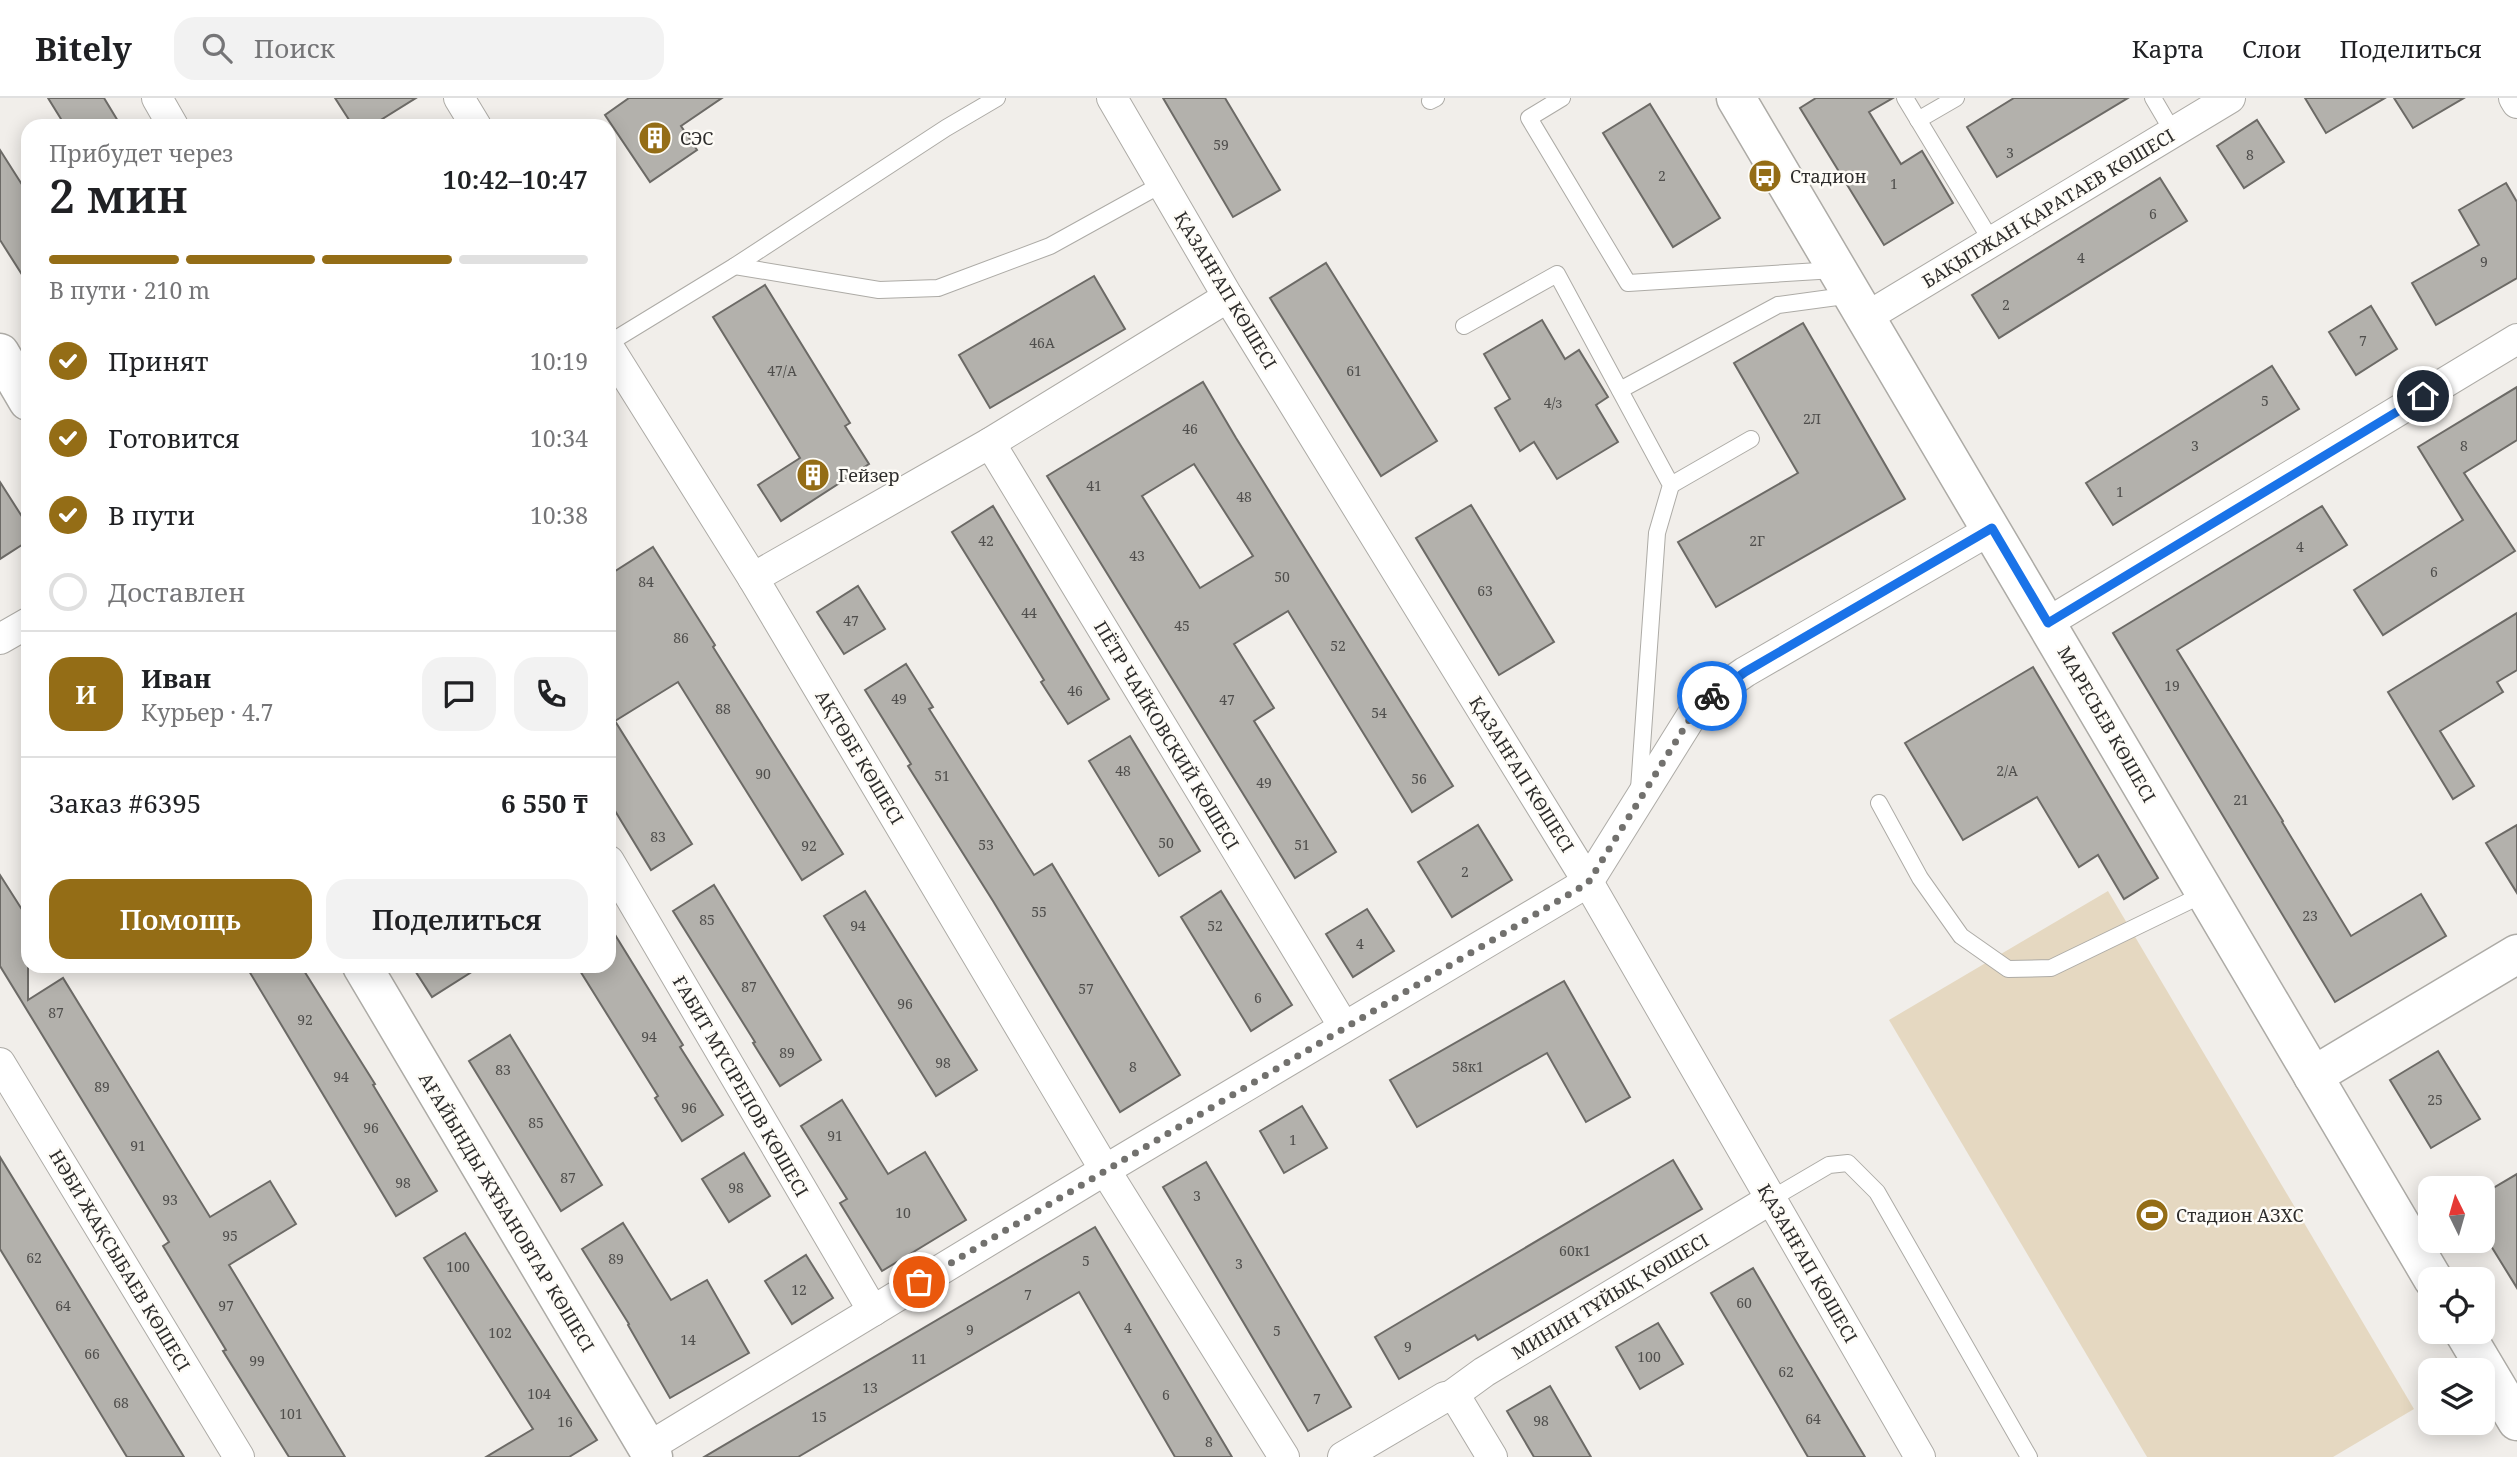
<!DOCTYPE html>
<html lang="ru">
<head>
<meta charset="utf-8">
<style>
	body { margin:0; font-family:"Noto Serif",serif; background:#f2f2f2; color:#202124; height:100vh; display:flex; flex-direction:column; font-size:26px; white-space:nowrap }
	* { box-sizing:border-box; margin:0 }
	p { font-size:23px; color:#757577 }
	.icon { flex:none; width:38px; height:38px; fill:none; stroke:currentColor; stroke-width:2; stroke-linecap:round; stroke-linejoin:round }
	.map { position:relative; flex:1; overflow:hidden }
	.panel { position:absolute; left:21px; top:21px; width:595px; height:854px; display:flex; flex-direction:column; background:#fff; border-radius:21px; box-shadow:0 4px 18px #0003 }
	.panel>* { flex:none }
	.needle { width:46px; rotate:355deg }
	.tools { position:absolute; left:2418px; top:1078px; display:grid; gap:14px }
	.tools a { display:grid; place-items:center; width:77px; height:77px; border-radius:14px; background:#fff; box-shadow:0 4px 18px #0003; font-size:35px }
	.pin { position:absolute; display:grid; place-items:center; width:60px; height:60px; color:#fff; margin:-30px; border:4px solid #fff; border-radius:50%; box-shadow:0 2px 7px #0007 }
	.courier { position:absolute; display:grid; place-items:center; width:70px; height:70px; margin:-35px; border:5px solid #1a73e8; border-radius:50%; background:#fff; color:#222; box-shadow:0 2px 9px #0007 }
	.overview em { font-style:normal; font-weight:600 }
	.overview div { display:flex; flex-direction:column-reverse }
	.overview { display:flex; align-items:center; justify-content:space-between; height:119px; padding:0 28px }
	h1 { font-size:46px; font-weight:600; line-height:52px }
	.bar { display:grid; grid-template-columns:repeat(4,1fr); gap:10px 7px; align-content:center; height:84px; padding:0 28px }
	.bar i { height:9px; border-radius:5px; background:#e0e0e0 }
	.bar .active { background:#946d16 }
	.bar p { grid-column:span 4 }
	.line { display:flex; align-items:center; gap:18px; padding:0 28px; border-top:2px solid #e0e0e0 }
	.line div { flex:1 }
	.round { display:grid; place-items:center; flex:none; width:74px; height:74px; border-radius:21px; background:#f2f2f2 }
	ol { padding:0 28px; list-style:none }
	li { display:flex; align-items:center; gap:21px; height:77px }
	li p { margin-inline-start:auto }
	li .icon { padding:7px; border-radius:50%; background:#946d16; color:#fff; stroke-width:4 }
	li:last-child { color:#757577 }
	li i { width:38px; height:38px; border:4px solid #e0e0e0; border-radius:50% }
	.action { display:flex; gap:14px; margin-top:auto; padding:14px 28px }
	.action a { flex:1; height:80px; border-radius:21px; background:#946d16; color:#fff; font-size:28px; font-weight:600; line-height:80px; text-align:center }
	.action a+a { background:#f2f2f2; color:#202124 }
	header { display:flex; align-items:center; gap:42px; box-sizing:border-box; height:98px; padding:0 35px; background:#fff; border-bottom:2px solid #e0e0e0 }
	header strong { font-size:33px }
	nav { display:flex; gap:38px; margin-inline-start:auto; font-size:24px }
	.search { width:490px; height:63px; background:#f2f2f2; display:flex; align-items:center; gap:18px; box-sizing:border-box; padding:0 24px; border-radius:21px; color:#757577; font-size:26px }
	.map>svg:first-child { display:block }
	.green { fill:#e5d8c1 }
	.building { fill:#b3b1ac; stroke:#6c6a66; stroke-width:2; fill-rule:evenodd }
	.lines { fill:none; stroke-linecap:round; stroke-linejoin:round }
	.service-casing { stroke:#adaba6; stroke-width:18 }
	.minor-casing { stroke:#adaba6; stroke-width:32 }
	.tertiary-casing { stroke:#adaba6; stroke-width:41 }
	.secondary-casing { stroke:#adaba6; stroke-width:41 }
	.service { stroke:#fff; stroke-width:16 }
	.minor { stroke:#fff; stroke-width:30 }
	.tertiary { stroke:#fff; stroke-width:38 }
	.secondary { stroke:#fff; stroke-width:38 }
	.done { stroke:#72716e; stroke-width:7; stroke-dasharray:0 12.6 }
	.route { stroke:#1a73e8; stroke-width:9 }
	.labels { text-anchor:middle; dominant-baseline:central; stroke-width:5; stroke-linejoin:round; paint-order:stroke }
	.number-label { font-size:14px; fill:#4f4e4c }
	.poi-label { font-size:18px; fill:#2e2d2c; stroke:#fefcf7; text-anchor:start }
	.street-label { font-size:18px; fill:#2e2d2c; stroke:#fefcf7 }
</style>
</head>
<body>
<header>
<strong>Bitely</strong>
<div class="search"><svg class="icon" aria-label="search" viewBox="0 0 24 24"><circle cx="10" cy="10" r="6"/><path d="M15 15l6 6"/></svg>Поиск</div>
<nav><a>Карта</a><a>Слои</a><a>Поделиться</a></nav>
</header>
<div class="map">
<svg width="2517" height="1359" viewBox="0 0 2517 1359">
	<rect width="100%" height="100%" fill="#f1eeea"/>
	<polygon class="green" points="2108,793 2414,1311 2333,1359 2147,1359 1889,922"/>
	<g class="building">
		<polygon points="48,0 104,0 121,28 61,28 61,21"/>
		<polygon points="335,0 416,0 371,28 353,28"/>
		<polygon points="629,0 722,0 681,28 697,52 650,84 605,17"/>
		<polygon points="1163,0 1225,0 1280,92 1233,119"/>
		<polygon points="1816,0 1893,0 1869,14 1901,66 1922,53 1953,105 1884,147 1800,10"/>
		<polygon points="2014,0 2128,0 1997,79 1967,29"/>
		<polygon points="2305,0 2385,0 2326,35"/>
		<polygon points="2394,0 2464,0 2413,30"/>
		<polygon points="1650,6 1720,120 1673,149 1603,35"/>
		<polygon points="2257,22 2284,64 2244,90 2217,48"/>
		<polygon points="0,52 28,96 28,186 0,142"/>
		<polygon points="2160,80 2187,123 1999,240 1972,197"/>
		<polygon points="2506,85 2517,104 2517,180 2436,227 2412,185 2479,147 2459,112"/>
		<polygon points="1326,165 1437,343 1381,378 1270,200"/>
		<polygon points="1094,178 1125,231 990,310 959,257"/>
		<polygon points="765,187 850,325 845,328 869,366 781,423 758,387 800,360 713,219"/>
		<polygon points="2371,208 2397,251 2356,277 2329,234"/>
		<polygon points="1542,222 1565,261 1579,252 1608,299 1596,307 1618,344 1557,381 1534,344 1520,353 1495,310 1510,301 1484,256"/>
		<polygon points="1803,225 1905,401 1716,509 1678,444 1798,375 1734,265"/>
		<polygon points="2272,268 2299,311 2113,427 2086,385"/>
		<path d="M1203,284L1236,340L1453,688L1412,714L1288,513L1234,546L1274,610L1254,623L1336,754L1295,780L1047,378ZM1194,366L1253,458L1200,490L1142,398Z"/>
		<polygon points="2517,289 2517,342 2464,375 2515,453 2383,537 2354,492 2463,422 2418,349"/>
		<polygon points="0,384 28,428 28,443 0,461"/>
		<polygon points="1471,407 1554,544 1499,577 1416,440"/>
		<polygon points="993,408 1109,601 1068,626 1041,584 1044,582 952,434"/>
		<polygon points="2322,408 2347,447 2177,552 2283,723 2282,724 2351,838 2421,796 2446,838 2335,904 2113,535"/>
		<polygon points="653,449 715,547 713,549 843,756 802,782 678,584 615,623 692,746 651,772 609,703 609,477"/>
		<polygon points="858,488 885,531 844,556 817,514"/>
		<polygon points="2517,515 2517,572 2497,584 2503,594 2440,633 2474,688 2453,701 2388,594"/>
		<polygon points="906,566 933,609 929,611 1034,777 1052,766 1180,977 1120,1014 993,803 908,668 911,666 865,592"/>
		<polygon points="2033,569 2158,780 2124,801 2098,757 2079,769 2037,699 1963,742 1905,645"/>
		<polygon points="1130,638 1200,753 1159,778 1089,663"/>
		<polygon points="1478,727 1512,782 1452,819 1418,764"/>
		<polygon points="2517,727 2517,795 2486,745"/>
		<polygon points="0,777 28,821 28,902 63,880 210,1119 270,1083 296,1126 229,1167 345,1359 289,1359 223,1253 226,1252 163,1148 169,1144 0,868"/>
		<polygon points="714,787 821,962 780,988 753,945 755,944 673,813"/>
		<polygon points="865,793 977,972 936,998 824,818"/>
		<polygon points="1221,793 1292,907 1251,933 1181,819"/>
		<polygon points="1367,811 1394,853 1353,879 1326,836"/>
		<polygon points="609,827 683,947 680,949 723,1017 682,1043 655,1000 658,998 577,868 609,868"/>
		<polygon points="246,868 301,868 375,986 373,987 437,1093 396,1118"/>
		<polygon points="412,868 481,868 432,899"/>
		<polygon points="1564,883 1630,999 1586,1024 1547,955 1417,1029 1390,982"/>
		<polygon points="510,937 602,1087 561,1113 469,963"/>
		<polygon points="2438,953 2480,1021 2431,1050 2390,982"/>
		<polygon points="842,1002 888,1076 925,1054 966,1122 882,1173 840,1105 847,1101 801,1028"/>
		<polygon points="1302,1008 1327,1050 1284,1075 1260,1033"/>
		<polygon points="744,1055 770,1098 729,1124 702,1081"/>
		<polygon points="0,1059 125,1263 184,1359 127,1359 88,1295 0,1151"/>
		<polygon points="1673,1062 1702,1111 1478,1242 1475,1237 1399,1281 1375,1239"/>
		<polygon points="1206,1064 1351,1309 1308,1333 1163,1089"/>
		<polygon points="2517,1076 2517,1190 2483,1135 2483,1096"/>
		<polygon points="623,1125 671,1202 707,1182 749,1255 670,1300 628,1227 629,1226 582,1151"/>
		<polygon points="1095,1129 1232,1359 1175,1359 1079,1194 798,1359 704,1359"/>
		<polygon points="465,1135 597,1342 569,1359 486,1359 533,1331 424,1160"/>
		<polygon points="806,1157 833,1200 792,1226 765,1183"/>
		<polygon points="1753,1170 1794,1240 1865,1359 1808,1359 1777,1306 1711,1195"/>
		<polygon points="1658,1225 1683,1266 1640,1291 1616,1249"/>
		<polygon points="1550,1288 1591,1359 1534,1359 1507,1313"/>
	</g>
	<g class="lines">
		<defs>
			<g id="service">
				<polyline points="1562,0 1529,20 1628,185 1835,172"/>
				<polyline points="1905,0 1992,144"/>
				<polyline points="2153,0 2173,34"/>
				<polyline points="1430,3 1436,0"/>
				<polyline points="1918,22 1956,0"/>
				<polyline points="735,168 879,192 938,190 1050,148 1164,85"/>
				<polyline points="1464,228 1557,176 1671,387 1657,435 1639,691"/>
				<polyline points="609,245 735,168 946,30 997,0"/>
				<polyline points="1620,292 1778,207 1852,197"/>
				<polyline points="1671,387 1751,341"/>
				<polyline points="1879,705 1920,780 1961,838 2008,871 2051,870 2206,795"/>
				<polyline points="1771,1101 1829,1067 1848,1065 1877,1094 2029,1359"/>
			</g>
			<g id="minor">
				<polyline points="157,0 173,28"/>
				<polyline points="459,0 476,28"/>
				<polyline points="1112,0 1228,199 1588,784 1920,1359"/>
				<polyline points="2514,0 2517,5"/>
				<polyline points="1865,220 2230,0"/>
				<polyline points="609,250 753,480 1105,1072 1284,1359"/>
				<polyline points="990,345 1344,929"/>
				<polyline points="753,480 990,345 1228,199"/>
				<polyline points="2047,525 2517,241"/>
				<polyline points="0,541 28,525"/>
				<polyline points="609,763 873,1213"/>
				<polyline points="0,965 239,1359"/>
				<polyline points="1451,1298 1484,1274 1771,1101"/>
				<polyline points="647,1350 1105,1072 1588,784 1699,606 1745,574 1992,431"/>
				<polyline points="1343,1359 1445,1299 1451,1298 1457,1301 1492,1359"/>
			</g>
			<g id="tertiary">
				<polyline points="0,255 28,303"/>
				<polyline points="362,868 653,1359"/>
				<polyline points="2313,978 2517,856"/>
			</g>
			<g id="secondary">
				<polyline points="1736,0 2433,1181"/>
				<polyline points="2464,1234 2517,1323"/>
			</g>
		</defs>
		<use href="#service" class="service-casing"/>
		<use href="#minor" class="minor-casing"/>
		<use href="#tertiary" class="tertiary-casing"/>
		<use href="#secondary" class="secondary-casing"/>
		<use href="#service" class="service"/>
		<use href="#minor" class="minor"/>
		<use href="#tertiary" class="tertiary"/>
		<use href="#secondary" class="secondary"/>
	</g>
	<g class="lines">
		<polyline class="done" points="919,1184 1588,785 1699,606 1712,598"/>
		<polyline class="route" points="1712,598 1745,574 1992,430 2048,525 2423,298"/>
	</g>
	<defs>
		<symbol id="building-disc" viewBox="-11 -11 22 22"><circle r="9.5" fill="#946d16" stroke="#fefcf7"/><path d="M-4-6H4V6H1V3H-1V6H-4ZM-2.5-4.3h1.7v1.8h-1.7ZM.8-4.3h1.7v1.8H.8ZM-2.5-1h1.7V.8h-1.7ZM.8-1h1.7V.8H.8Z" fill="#fff"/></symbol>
		<symbol id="bus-disc" viewBox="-11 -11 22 22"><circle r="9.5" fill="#946d16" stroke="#fefcf7"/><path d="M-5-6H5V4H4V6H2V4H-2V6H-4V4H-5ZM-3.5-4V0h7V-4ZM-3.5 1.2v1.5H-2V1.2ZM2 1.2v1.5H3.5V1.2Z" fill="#fff"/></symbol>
		<symbol id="stadium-disc" viewBox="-11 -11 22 22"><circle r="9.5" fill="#946d16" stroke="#fefcf7"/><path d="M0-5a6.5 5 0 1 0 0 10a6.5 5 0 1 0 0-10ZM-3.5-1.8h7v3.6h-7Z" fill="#fff"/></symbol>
	</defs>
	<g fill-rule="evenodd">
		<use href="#building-disc" x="636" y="21" width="38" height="38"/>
		<use href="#bus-disc" x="1746" y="59" width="38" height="38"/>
		<use href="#building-disc" x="794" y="358" width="38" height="38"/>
		<use href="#stadium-disc" x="2133" y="1098" width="38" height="38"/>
	</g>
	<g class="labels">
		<g class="number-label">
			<text x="1221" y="46">59</text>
			<text x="2010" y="54">3</text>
			<text x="2250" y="56">8</text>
			<text x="1662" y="77">2</text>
			<text x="1894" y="85">1</text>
			<text x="2153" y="115">6</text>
			<text x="2081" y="159">4</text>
			<text x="2484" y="163">9</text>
			<text x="2006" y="206">2</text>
			<text x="2363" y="242">7</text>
			<text x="1042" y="244">46А</text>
			<text x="782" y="272">47/А</text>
			<text x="1354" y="272">61</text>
			<text x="2265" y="302">5</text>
			<text x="1553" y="304">4/з</text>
			<text x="1812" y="320">2Л</text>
			<text x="1190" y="330">46</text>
			<text x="2195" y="347">3</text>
			<text x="2464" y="347">8</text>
			<text x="1094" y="387">41</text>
			<text x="2120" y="393">1</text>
			<text x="1244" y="398">48</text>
			<text x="986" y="442">42</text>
			<text x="1757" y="442">2Г</text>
			<text x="2300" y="448">4</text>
			<text x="1137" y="457">43</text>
			<text x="2434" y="473">6</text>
			<text x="1282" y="478">50</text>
			<text x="646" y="483">84</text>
			<text x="1485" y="492">63</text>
			<text x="1029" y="514">44</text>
			<text x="851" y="522">47</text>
			<text x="1182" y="527">45</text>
			<text x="681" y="539">86</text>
			<text x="1338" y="547">52</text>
			<text x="2172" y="587">19</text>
			<text x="1075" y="592">46</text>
			<text x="899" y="600">49</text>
			<text x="1227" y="601">47</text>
			<text x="723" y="610">88</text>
			<text x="1379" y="614">54</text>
			<text x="1123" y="672">48</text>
			<text x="2007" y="672">2/А</text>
			<text x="763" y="675">90</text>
			<text x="942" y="677">51</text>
			<text x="1419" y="680">56</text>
			<text x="1264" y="684">49</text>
			<text x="2241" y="701">21</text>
			<text x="658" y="738">83</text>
			<text x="1166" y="744">50</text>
			<text x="986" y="746">53</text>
			<text x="1302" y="746">51</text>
			<text x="809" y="747">92</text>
			<text x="1465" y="773">2</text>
			<text x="1039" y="813">55</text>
			<text x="2310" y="817">23</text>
			<text x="707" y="821">85</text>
			<text x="858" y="827">94</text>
			<text x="1215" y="827">52</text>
			<text x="1360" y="845">4</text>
			<text x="749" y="888">87</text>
			<text x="1086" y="890">57</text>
			<text x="1258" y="899">6</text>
			<text x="905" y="905">96</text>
			<text x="56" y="914">87</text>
			<text x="305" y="921">92</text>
			<text x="649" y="938">94</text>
			<text x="787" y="954">89</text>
			<text x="943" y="964">98</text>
			<text x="1133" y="968">8</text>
			<text x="1468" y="968">58к1</text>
			<text x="503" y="971">83</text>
			<text x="341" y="978">94</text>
			<text x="102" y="988">89</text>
			<text x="2435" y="1001">25</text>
			<text x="689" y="1009">96</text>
			<text x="536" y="1024">85</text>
			<text x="371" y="1029">96</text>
			<text x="835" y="1037">91</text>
			<text x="1293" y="1041">1</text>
			<text x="138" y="1047">91</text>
			<text x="568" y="1079">87</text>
			<text x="403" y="1084">98</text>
			<text x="736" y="1089">98</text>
			<text x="1197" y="1097">3</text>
			<text x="170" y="1101">93</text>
			<text x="903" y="1114">10</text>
			<text x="230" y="1137">95</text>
			<text x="1575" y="1152">60к1</text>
			<text x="34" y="1159">62</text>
			<text x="616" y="1160">89</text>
			<text x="1086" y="1162">5</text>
			<text x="1239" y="1165">3</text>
			<text x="458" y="1168">100</text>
			<text x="799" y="1191">12</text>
			<text x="1028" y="1196">7</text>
			<text x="1744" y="1204">60</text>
			<text x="63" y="1207">64</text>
			<text x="226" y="1207">97</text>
			<text x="1128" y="1229">4</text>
			<text x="970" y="1231">9</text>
			<text x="1277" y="1232">5</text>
			<text x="500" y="1234">102</text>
			<text x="688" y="1241">14</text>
			<text x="1408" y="1248">9</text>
			<text x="92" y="1255">66</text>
			<text x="1649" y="1258">100</text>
			<text x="919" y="1260">11</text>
			<text x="257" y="1262">99</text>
			<text x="1786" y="1273">62</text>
			<text x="870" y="1289">13</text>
			<text x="539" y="1295">104</text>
			<text x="1166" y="1296">6</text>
			<text x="1317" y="1300">7</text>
			<text x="121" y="1304">68</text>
			<text x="291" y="1315">101</text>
			<text x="819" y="1318">15</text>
			<text x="1813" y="1320">64</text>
			<text x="1541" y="1322">98</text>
			<text x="565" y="1323">16</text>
			<text x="1209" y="1343">8</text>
		</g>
		<g class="poi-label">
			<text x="680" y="40">СЭС</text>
			<text x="1790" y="78">Стадион</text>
			<text x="838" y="377">Гейзер</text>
			<text x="2176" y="1117">Стадион АЗХС</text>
		</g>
		<g class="street-label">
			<text transform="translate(2048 110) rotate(-31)">БАҚЫТЖАН ҚАРАТАЕВ КӨШЕСІ</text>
			<text transform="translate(1226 192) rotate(59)">ҚАЗАНҒАП КӨШЕСІ</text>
			<text transform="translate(2107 626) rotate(60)">МАРЕСЬЕВ КӨШЕСІ</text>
			<text transform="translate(1167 637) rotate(59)">ПЁТР ЧАЙКОВСКИЙ КӨШЕСІ</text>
			<text transform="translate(860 659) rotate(59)">АҚТӨБЕ КӨШЕСІ</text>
			<text transform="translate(1522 676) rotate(58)">ҚАЗАНҒАП КӨШЕСІ</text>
			<text transform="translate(741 988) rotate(60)">ҒАБИТ МҮСІРЕПОВ КӨШЕСІ</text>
			<text transform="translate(507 1114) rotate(59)">АҒАЙЫНДЫ ЖҰБАНОВТАР КӨШЕСІ</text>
			<text transform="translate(120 1162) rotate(59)">НӘБИ ЖАҚСЫБАЕВ КӨШЕСІ</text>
			<text transform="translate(1808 1165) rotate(60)">ҚАЗАНҒАП КӨШЕСІ</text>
			<text transform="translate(1610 1198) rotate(-31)">МИНИН ТҰЙЫҚ КӨШЕСІ</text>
		</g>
	</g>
</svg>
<div class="tools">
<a><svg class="needle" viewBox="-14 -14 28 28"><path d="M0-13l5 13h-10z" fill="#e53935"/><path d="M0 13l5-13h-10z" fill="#757577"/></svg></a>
<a><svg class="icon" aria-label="locate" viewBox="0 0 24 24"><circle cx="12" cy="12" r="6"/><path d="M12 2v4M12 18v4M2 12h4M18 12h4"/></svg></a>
<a><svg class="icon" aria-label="layers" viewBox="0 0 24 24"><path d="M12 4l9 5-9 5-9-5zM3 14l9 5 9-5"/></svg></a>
</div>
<div class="pin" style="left:919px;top:1184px;background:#ea580c"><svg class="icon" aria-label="bag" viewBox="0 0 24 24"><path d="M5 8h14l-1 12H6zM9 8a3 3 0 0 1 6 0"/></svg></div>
<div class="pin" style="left:2423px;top:298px;background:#1f2937"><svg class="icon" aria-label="home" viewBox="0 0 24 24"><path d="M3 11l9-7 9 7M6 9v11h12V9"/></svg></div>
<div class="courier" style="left:1712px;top:598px"><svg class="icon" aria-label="bike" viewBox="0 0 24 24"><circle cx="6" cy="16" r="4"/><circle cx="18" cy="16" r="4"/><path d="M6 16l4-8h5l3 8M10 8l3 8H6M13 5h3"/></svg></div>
<section class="panel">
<div class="overview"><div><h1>2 мин</h1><p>Прибудет через</p></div><em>10:42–10:47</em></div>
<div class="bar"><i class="active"></i><i class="active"></i><i class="active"></i><i></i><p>В пути · 210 m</p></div>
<ol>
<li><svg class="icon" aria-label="check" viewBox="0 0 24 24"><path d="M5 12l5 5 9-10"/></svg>Принят<p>10:19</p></li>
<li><svg class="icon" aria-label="check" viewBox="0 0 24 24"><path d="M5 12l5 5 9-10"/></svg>Готовится<p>10:34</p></li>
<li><svg class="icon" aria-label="check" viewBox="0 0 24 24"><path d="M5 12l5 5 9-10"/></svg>В пути<p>10:38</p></li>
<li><i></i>Доставлен</li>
</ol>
<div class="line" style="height:126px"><b class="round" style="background:#946d16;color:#fff">И</b><div><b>Иван</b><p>Курьер · 4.7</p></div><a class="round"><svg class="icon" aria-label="chat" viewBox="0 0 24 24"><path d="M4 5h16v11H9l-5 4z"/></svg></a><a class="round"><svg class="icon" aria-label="phone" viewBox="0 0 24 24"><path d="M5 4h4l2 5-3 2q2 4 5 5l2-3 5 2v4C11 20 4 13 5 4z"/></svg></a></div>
<div class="line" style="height:91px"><div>Заказ #6395</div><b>6 550 ₸</b></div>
<div class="action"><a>Помощь</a><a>Поделиться</a></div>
</section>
</div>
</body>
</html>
